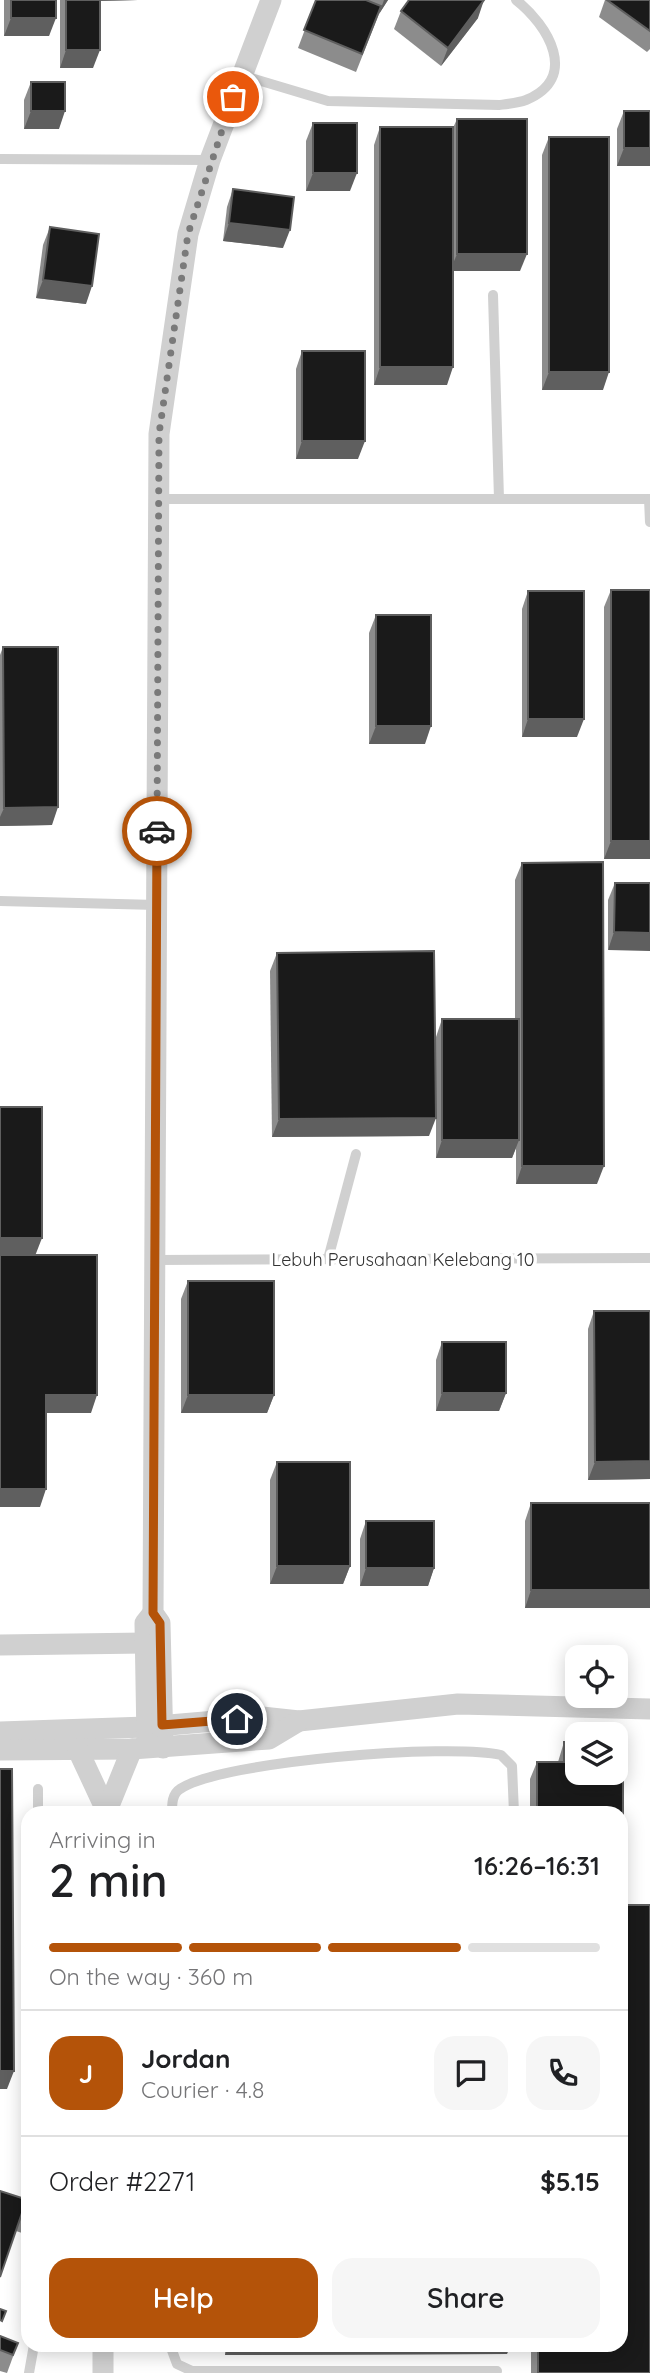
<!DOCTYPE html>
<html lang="en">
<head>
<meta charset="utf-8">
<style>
	body { margin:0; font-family:Quicksand,sans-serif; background:#f6f6f6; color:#202124; height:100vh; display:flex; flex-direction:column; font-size:26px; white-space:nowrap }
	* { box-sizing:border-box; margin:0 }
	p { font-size:23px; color:#757577 }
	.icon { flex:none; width:38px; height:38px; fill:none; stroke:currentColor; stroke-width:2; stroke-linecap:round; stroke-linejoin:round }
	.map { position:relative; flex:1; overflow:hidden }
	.panel { position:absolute; left:21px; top:1806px; width:607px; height:546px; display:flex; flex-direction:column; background:#fff; border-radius:21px; box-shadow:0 4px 18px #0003 }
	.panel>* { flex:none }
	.fabs { position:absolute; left:565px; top:1645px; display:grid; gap:14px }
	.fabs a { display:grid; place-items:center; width:63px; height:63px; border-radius:14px; background:#fff; box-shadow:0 4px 18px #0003; font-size:35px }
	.pin { position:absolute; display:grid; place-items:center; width:60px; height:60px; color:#fff; margin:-30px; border:4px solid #fff; border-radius:50%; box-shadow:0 2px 7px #0007 }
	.courier { position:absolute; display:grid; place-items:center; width:70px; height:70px; margin:-35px; border:5px solid #b45309; border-radius:50%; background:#fff; color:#222; box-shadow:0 2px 9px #0007 }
	.summary em { font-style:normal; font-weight:600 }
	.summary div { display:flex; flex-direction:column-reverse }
	.summary { display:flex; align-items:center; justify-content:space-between; height:119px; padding:0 28px }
	h1 { font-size:46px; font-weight:600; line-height:52px }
	.bar { display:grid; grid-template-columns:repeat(4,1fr); gap:10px 7px; align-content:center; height:84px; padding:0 28px }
	.bar i { height:9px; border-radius:5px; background:#e0e0e0 }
	.bar .active { background:#b45309 }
	.bar p { grid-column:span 4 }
	.line { display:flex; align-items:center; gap:18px; padding:0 28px; border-top:2px solid #e0e0e0 }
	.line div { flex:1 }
	.round { display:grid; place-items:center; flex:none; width:74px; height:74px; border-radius:21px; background:#f6f6f6 }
	.primary-button { display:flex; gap:14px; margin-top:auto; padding:14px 28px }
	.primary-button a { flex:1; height:80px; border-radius:21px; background:#b45309; color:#fff; font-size:28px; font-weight:600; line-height:80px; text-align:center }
	.primary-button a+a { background:#f6f6f6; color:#202124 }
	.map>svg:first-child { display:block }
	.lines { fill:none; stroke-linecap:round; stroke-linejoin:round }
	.service { stroke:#d0d0d0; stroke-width:10 }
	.minor { stroke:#d0d0d0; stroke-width:21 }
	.wall { fill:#8c8c8c }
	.shaded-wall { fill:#5f5f5f }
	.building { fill:#1a1a1a; stroke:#5f5f5f; stroke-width:2 }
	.done { stroke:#7a7a7a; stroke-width:7; stroke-dasharray:0 12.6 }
	.route { stroke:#b45309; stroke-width:9 }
	.labels { text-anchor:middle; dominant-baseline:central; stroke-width:7; stroke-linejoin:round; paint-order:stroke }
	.street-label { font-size:18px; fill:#333; stroke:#fff }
</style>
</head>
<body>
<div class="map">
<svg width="650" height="2373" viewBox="0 0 650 2373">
	<rect width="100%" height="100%" fill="#fff"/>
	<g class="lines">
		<g class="service">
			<path d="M241,75L328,101L499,105C507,104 518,103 526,100C580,78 548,25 516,0"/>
			<polyline points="0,159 210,160"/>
			<polyline points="493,295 499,499"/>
			<polyline points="159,499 650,499"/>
			<polyline points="649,499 650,522"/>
			<polyline points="0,901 157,905"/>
			<polyline points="328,1259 356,1154"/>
			<polyline points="156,1260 650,1258"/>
			<polyline points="38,1813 38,1789"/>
			<path d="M172,1813C172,1804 172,1794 180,1789C221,1761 450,1743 501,1755L512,1766L514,1813"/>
			<polyline points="170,2345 177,2364 192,2371 497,2371"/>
			<polyline points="29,2373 34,2345"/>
		</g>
		<g class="minor">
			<polyline points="0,1645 145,1643"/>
			<polyline points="0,1732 146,1727 262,1717 299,1721 458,1704 650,1709"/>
			<polyline points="147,1741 145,1623 153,1613"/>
			<polyline points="163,1748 160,1623 153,1613 159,434 188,234 210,160 271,0"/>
			<polyline points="0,1750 132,1749 269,1739 299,1721"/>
			<polyline points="78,1750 106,1810"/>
			<polyline points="106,1813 132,1749"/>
			<polyline points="103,2345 103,2373"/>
		</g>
	</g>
	<g class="wall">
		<polygon points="4,0 56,0 49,36 4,36"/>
		<polygon points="60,0 138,0 100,1 93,68 60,68"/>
		<polygon points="316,0 388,0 379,14 356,72 298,48"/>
		<polygon points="605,0 650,0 650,49 647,52 599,17"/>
		<polygon points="401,11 478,18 441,66 394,29"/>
		<polygon points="31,82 59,129 24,129 24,100"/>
		<polygon points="624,111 650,166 617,166 617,129"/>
		<polygon points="457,119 520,271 453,271 447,385 374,385 374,145 380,127 453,128"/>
		<polygon points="313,123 350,191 306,191 306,141"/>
		<polygon points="549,137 603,390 542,390 542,155"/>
		<polygon points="233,189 283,248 223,241 227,207"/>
		<polygon points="50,227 86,304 36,298 43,245"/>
		<polygon points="302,351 358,459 296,459 296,369"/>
		<polygon points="611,590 650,859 604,859 604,607"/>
		<polygon points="528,591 577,737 522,737 522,609"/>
		<polygon points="376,615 425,744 369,744 369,633"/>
		<polygon points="3,647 52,825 0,826 0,655"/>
		<polygon points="522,863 597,1184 516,1184 516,1148 512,1158 436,1158 436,1037 442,1019 515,1019 515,880"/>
		<polygon points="615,883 650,883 608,950 608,900"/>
		<polygon points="277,953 429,1136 272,1137 270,971"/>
		<polygon points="188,1281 274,1395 267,1413 181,1413 181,1299"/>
		<polygon points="594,1311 650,1311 650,1479 588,1480 588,1329"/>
		<polygon points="442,1342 506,1393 499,1411 436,1411 436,1360"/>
		<polygon points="277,1462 350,1566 343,1584 270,1584 270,1480"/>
		<polygon points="531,1503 650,1608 525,1608 525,1521"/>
		<polygon points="366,1521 434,1568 428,1586 360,1586 360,1539"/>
		<polygon points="564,1742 578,1742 578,1773 616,1773 616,1742 623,1742 623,1905 650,1905 650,2373 531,2373 531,2345 621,2345 621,1813 530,1813 530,1779 537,1762 558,1762"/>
		<polygon points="0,2191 28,2200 28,2235 16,2231"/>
		<polygon points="0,2336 18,2343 7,2373 0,2371"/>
		<polygon points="225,2345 510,2345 507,2354 225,2355"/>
	</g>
	<g class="shaded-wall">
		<polygon points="93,0 138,0 93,1"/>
		<polygon points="384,0 388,0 379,14"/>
		<polygon points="484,0 478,18 441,66 448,48"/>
		<polygon points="11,18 56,18 49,36 4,36"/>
		<polygon points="66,50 100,50 93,68 60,68"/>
		<polygon points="31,111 65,111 59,129 24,129"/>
		<polygon points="624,148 650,148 650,166 617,166"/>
		<polygon points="313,173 357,173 350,191 306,191"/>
		<polygon points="229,223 290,230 283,248 223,241"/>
		<polygon points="457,254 527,254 520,271 450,271"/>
		<polygon points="43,280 92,286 86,304 36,298"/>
		<polygon points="380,367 453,367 447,385 374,385"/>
		<polygon points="549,372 609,372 603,390 542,390"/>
		<polygon points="302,441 365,441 358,459 296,459"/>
		<polygon points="528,719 584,719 577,737 522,737"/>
		<polygon points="376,726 431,726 425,744 369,744"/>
		<polygon points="58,807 52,825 0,826 0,817 4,808"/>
		<polygon points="611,841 650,841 650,859 604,859"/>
		<polygon points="614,932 650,933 650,951 608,950"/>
		<polygon points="436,1118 429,1136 272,1137 279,1119"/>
		<polygon points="442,1140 519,1140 512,1158 436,1158"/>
		<polygon points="522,1166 604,1166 597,1184 516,1184"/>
		<polygon points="0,1238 42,1238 35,1256 0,1256"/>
		<polygon points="442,1393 506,1393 499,1411 436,1411"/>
		<polygon points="46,1395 97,1395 91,1413 40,1413"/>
		<polygon points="188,1395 274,1395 267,1413 181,1413"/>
		<polygon points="650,1461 650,1479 588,1480 595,1462"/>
		<polygon points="0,1489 46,1489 40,1507 0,1507"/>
		<polygon points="277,1566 350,1566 343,1584 270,1584"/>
		<polygon points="366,1568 434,1568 428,1586 360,1586"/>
		<polygon points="531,1590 650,1590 650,1608 525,1608"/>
		<polygon points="0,2071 14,2071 7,2089 0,2089"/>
		<polygon points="229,2345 510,2345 507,2354 225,2355"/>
	</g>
	<g class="building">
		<rect x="11" y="0" width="45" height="18"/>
		<rect x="66" y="0" width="34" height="50"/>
		<polygon points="316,0 366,0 381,6 362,54 304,30"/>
		<polygon points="409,0 484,0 448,48 401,11"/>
		<polygon points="607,0 650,0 650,31"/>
		<rect x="31" y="82" width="34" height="29"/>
		<rect x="624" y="111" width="26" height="37"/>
		<rect x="457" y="119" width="70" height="135"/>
		<rect x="313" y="123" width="44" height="50"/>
		<rect x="380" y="127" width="73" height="240"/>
		<rect x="549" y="137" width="60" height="235"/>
		<polygon points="233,189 294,197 290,230 229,223"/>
		<polygon points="50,227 99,234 92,286 43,280"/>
		<rect x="302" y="351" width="63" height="90"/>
		<rect x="611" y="590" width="39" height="251"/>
		<rect x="528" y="591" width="56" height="128"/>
		<rect x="376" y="615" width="55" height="111"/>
		<polygon points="3,647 58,647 58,807 4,808"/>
		<polygon points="603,862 604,1166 522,1166 522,863"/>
		<polygon points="615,883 650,883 650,933 614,932"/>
		<polygon points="434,951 436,1118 279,1119 277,953"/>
		<rect x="442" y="1019" width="77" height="121"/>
		<rect x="0" y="1107" width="42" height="131"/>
		<polygon points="0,1255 97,1255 97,1395 46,1395 46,1489 0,1489"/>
		<rect x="188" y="1281" width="86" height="114"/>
		<polygon points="594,1311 650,1311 650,1461 595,1462"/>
		<rect x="442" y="1342" width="64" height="51"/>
		<rect x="277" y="1462" width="73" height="104"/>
		<rect x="531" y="1503" width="119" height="87"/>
		<rect x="366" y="1521" width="68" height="47"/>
		<polygon points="564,1742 578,1742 578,1773 616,1773 616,1742 623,1742 623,1905 650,1905 650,2373 538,2373 538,2345 621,2345 621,1813 537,1813 537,1762 564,1762"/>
		<polygon points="0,1769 12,1769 14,2071 0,2071"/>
		<polygon points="0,2191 28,2200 28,2215 22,2213 0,2277"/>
		<polygon points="0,2309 6,2311 2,2321 0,2320"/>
		<polygon points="0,2336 18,2343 13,2355 0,2350"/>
	</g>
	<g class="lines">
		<polyline class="done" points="157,831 159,434 188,234 233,97"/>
		<polyline class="route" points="157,831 153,1613 160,1623 162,1725 237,1719"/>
	</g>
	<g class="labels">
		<g class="street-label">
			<text x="403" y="1259">Lebuh Perusahaan Kelebang 10</text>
		</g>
	</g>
</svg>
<div class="fabs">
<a><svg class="icon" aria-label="locate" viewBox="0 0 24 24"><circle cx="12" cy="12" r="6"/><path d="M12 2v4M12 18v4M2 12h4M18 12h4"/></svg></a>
<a><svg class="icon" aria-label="layers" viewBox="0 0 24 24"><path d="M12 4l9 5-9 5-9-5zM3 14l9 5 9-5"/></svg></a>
</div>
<div class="pin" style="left:233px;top:97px;background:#ea580c"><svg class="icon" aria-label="bag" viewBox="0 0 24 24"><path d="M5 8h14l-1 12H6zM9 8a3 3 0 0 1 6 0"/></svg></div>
<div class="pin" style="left:237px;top:1719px;background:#1f2937"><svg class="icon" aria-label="home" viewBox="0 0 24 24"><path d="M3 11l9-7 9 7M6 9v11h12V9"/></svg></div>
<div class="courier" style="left:157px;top:831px"><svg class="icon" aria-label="car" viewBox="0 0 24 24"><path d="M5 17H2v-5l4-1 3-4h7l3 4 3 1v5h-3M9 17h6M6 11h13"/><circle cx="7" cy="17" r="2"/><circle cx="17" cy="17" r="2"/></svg></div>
<section class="panel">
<div class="summary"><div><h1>2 min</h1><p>Arriving in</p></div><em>16:26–16:31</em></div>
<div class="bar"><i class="active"></i><i class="active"></i><i class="active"></i><i></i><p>On the way · 360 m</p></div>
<div class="line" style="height:126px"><b class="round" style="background:#b45309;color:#fff">J</b><div><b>Jordan</b><p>Courier · 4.8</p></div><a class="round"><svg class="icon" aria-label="chat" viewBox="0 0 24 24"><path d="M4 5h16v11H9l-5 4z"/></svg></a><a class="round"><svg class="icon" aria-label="phone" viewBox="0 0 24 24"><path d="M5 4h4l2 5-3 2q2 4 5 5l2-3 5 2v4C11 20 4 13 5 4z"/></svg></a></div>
<div class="line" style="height:91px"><div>Order #2271</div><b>$5.15</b></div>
<div class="primary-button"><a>Help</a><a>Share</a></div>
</section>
</div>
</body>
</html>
